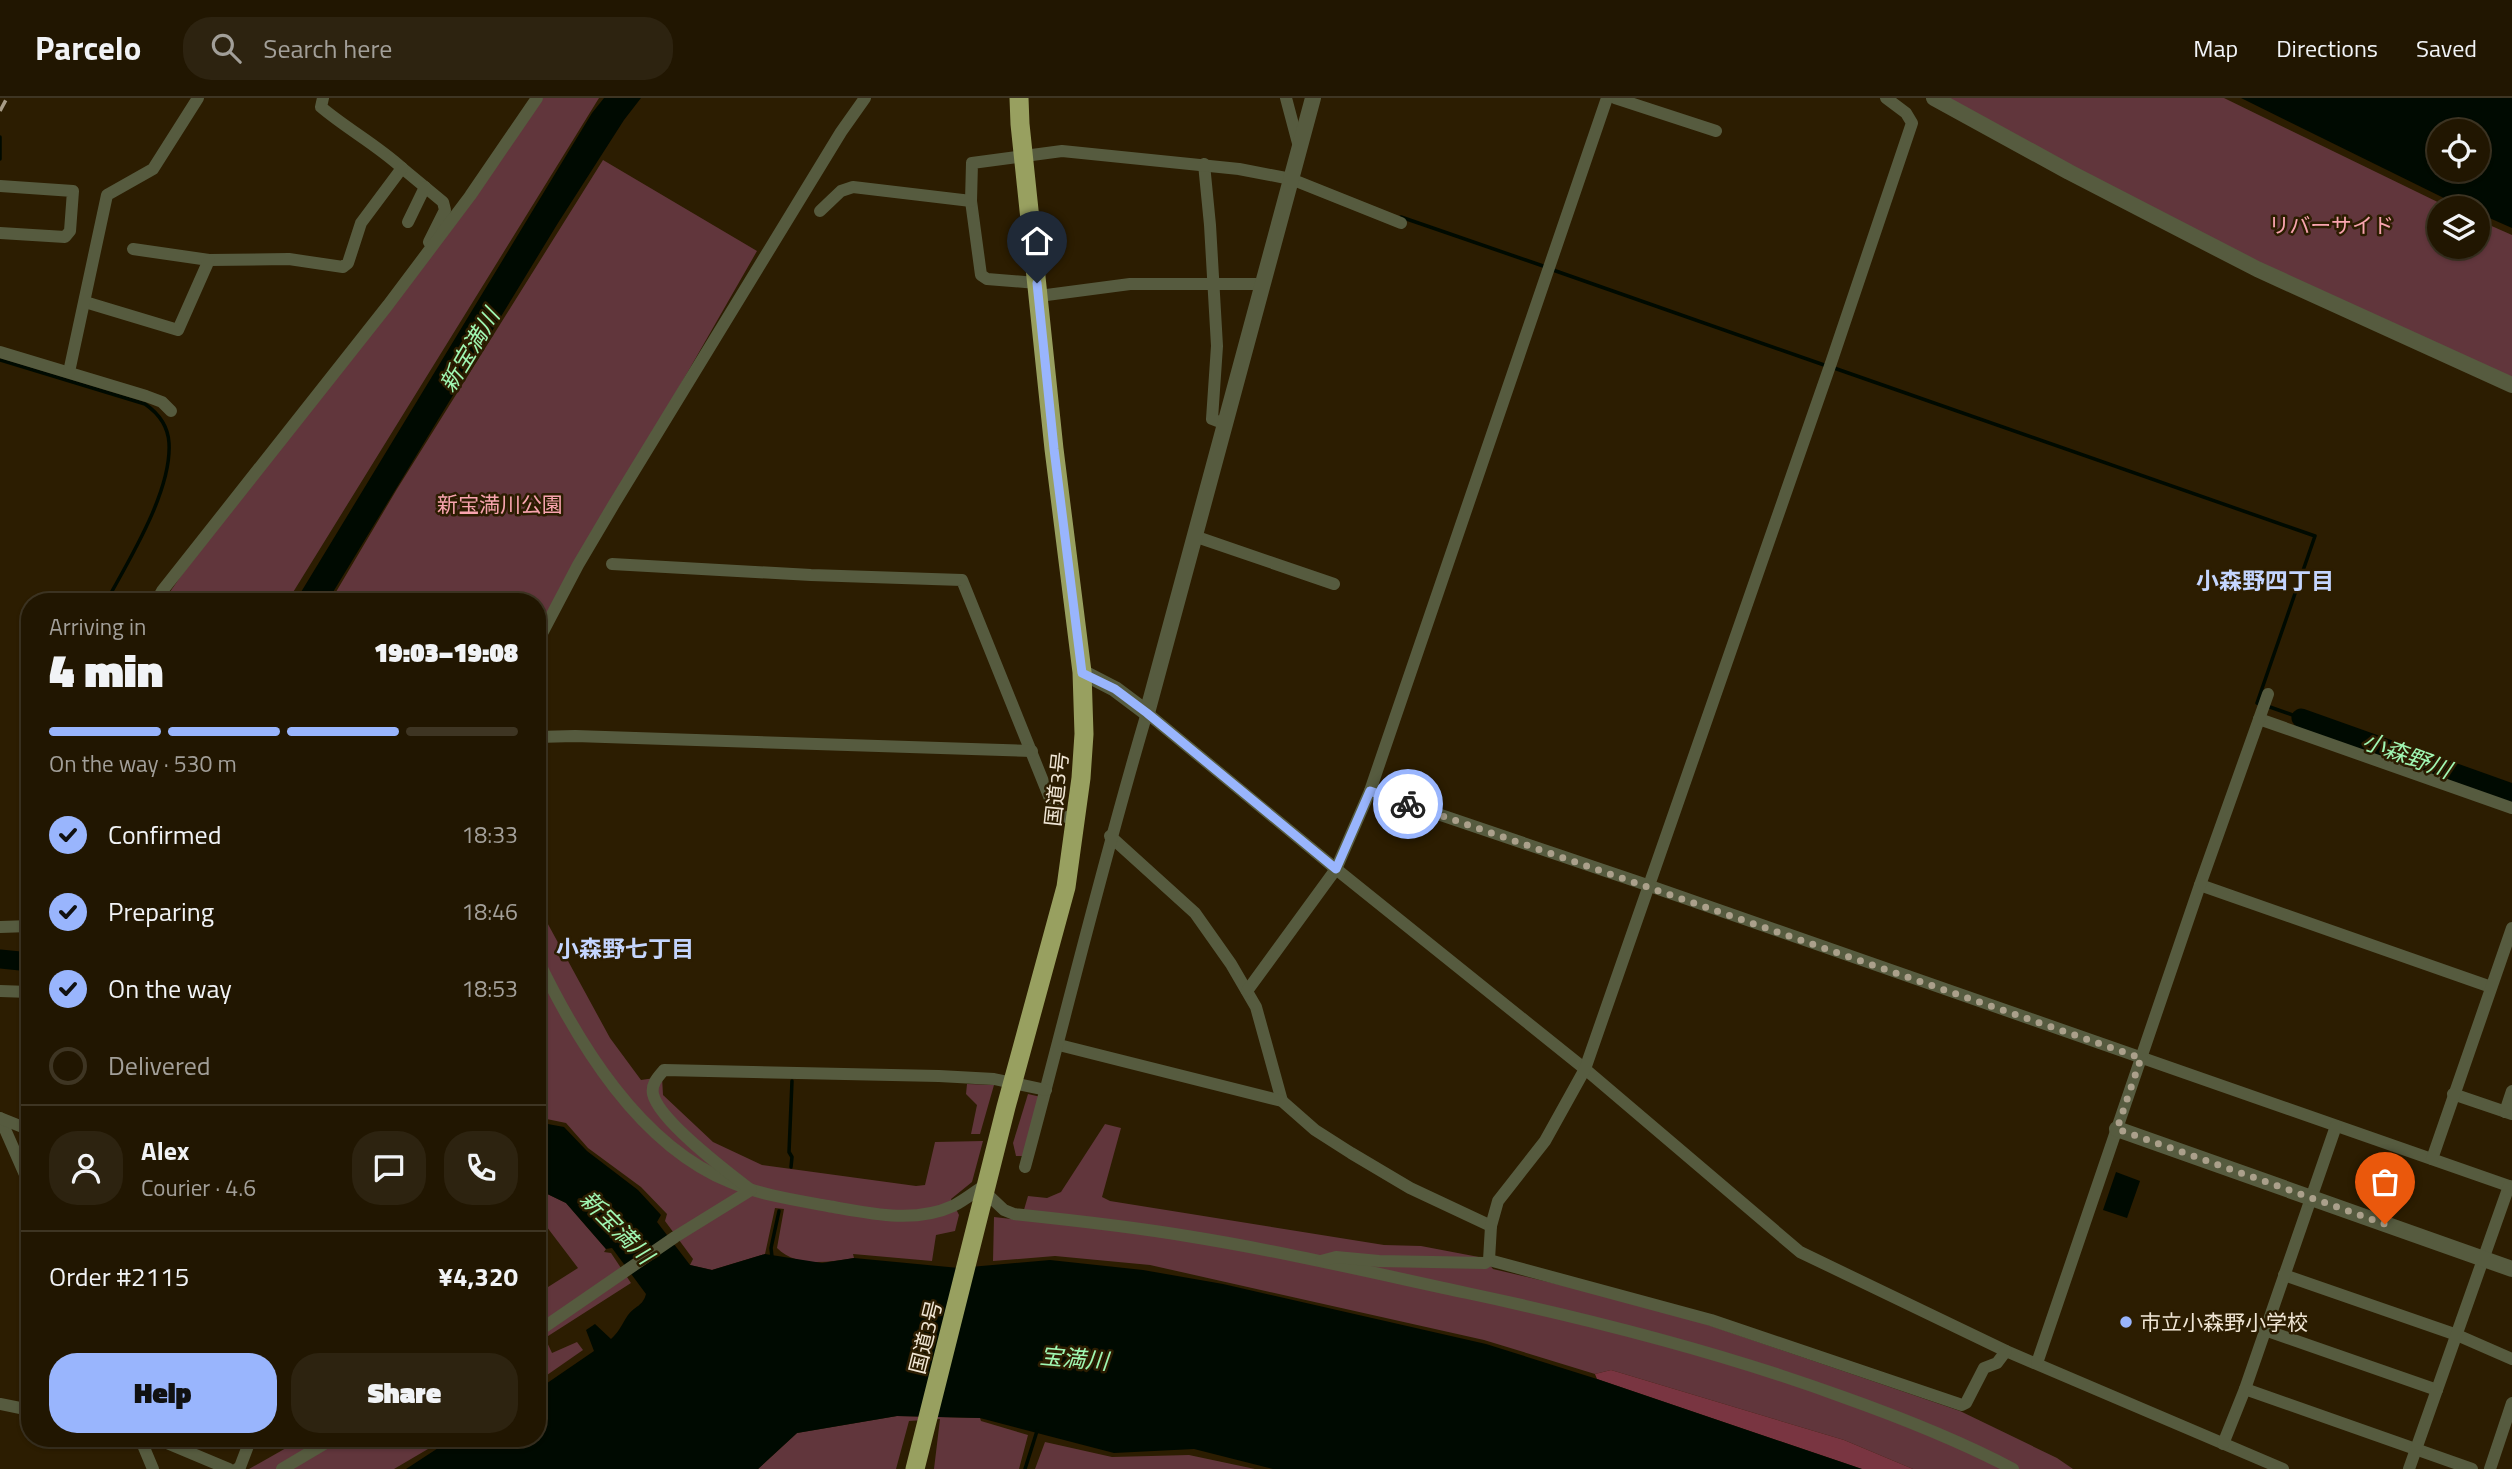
<!DOCTYPE html>
<html lang="en">
<head>
<meta charset="utf-8">
<style>
	body { margin:0; font-family:"Titillium Web","Noto Sans JP",sans-serif; background:#2d2310; color:#f1f3f6; height:100vh; display:flex; flex-direction:column; font-size:26px; white-space:nowrap }
	* { box-sizing:border-box; margin:0 }
	p { font-size:23px; color:#a29f99 }
	.icon { flex:none; width:38px; height:38px; fill:none; stroke:currentColor; stroke-width:2; stroke-linecap:round; stroke-linejoin:round }
	.map { position:relative; flex:1; overflow:hidden }
	.side { position:absolute; left:21px; top:495px; width:525px; height:854px; display:flex; flex-direction:column; background:#211601; border-radius:28px; box-shadow:0 2px 5px #0004,0 0 0 2px #3e3523 }
	.side>* { flex:none }
	.fabs { position:absolute; left:2427px; top:21px; display:grid; gap:14px }
	.fabs a { display:grid; place-items:center; width:63px; height:63px; border-radius:50%; background:#211601; box-shadow:0 2px 5px #0004,0 0 0 2px #3e3523; font-size:35px }
	.pin { position:absolute; display:grid; place-items:center; width:60px; height:60px; color:#fff; margin:-72px -30px; border-radius:50% 50% 50% 0; rotate:-45deg; box-shadow:0 0 7px #0007 }
	.pin .icon { rotate:45deg }
	.courier { position:absolute; display:grid; place-items:center; width:70px; height:70px; margin:-35px; border:5px solid #99b5fd; border-radius:50%; background:#fff; color:#222; box-shadow:0 2px 9px #0007 }
	.summary em { font-style:normal; font-weight:800 }
	.summary div { display:flex; flex-direction:column-reverse }
	.summary { display:flex; align-items:center; justify-content:space-between; height:119px; padding:0 28px }
	h1 { font-size:46px; font-weight:800; line-height:52px }
	.bar { display:grid; grid-template-columns:repeat(4,1fr); gap:10px 7px; align-content:center; height:84px; padding:0 28px }
	.bar i { height:9px; border-radius:5px; background:#3e3523 }
	.bar .active { background:#99b5fd }
	.bar p { grid-column:span 4 }
	.line { display:flex; align-items:center; gap:18px; padding:0 28px; border-top:2px solid #3e3523 }
	.line div { flex:1 }
	.round { display:grid; place-items:center; flex:none; width:74px; height:74px; border-radius:28px; background:#2d2310 }
	ol { padding:0 28px; list-style:none }
	li { display:flex; align-items:center; gap:21px; height:77px }
	li p { margin-inline-start:auto }
	li .icon { padding:7px; border-radius:50%; background:#99b5fd; color:#111; stroke-width:4 }
	li:last-child { color:#a29f99 }
	li i { width:38px; height:38px; border:4px solid #3e3523; border-radius:50% }
	.action { display:flex; gap:14px; margin-top:auto; padding:14px 28px }
	.action a { flex:1; height:80px; border-radius:28px; background:#99b5fd; color:#111; font-size:28px; font-weight:800; line-height:80px; text-align:center }
	.action a+a { background:#2d2310; color:#f1f3f6 }
	header { display:flex; align-items:center; gap:42px; box-sizing:border-box; height:98px; padding:0 35px; background:#211601; border-bottom:2px solid #3e3523 }
	header strong { font-size:33px }
	nav { display:flex; gap:38px; margin-inline-start:auto; font-size:24px }
	.search { width:490px; height:63px; background:#2d2310; display:flex; align-items:center; gap:18px; box-sizing:border-box; padding:0 24px; border-radius:28px; color:#a29f99; font-size:26px }
	.map>svg:first-child { display:block }
	.green { fill:#61363c }
	.forest { fill:#793541 }
	.water { fill:#000a01; fill-rule:evenodd }
	.lines { fill:none; stroke-linecap:round; stroke-linejoin:round }
	.stream { stroke:#000a01; stroke-width:3.5 }
	.river { stroke:#000a01; stroke-width:19 }
	.minor { stroke:#565b3f; stroke-width:12 }
	.tertiary { stroke:#565b3f; stroke-width:16 }
	.trunk { stroke:#98a060; stroke-width:19 }
	.rail { stroke:#a89c87; stroke-width:3.5; stroke-dasharray:12 12; stroke-linecap:butt }
	.done { stroke:#aba08b; stroke-width:7; stroke-dasharray:0 12.6 }
	.route { stroke:#99b5fd; stroke-width:9 }
	.poi-dot { fill:#99b5fd; stroke:#2c1d01; stroke-width:2.5 }
	.labels { text-anchor:middle; dominant-baseline:central; stroke-width:5; stroke-linejoin:round; paint-order:stroke }
	.park-label { font-size:21px; fill:#f8a4af; stroke:#2c1d01 }
	.street-label { font-size:21px; fill:#f0e6d5; stroke:#2c1d01 }
	.poi-label { font-size:21px; fill:#f0e6d5; stroke:#2c1d01; text-anchor:start }
	.water-label { font-size:23px; font-style:italic; fill:#a0f7b3; stroke:#2c1d01 }
	.neighbourhood-label { font-size:23px; font-weight:bold; fill:#c4d5fe; stroke:#2c1d01 }
</style>
</head>
<body>
<header>
<strong>Parcelo</strong>
<div class="search"><svg class="icon" aria-label="search" viewBox="0 0 24 24"><circle cx="10" cy="10" r="6"/><path d="M15 15l6 6"/></svg>Search here</div>
<nav><a>Map</a><a>Directions</a><a>Saved</a></nav>
</header>
<div class="map">
<svg width="2512" height="1371" viewBox="0 0 2512 1371">
	<rect width="100%" height="100%" fill="#2c1d01"/>
	<g class="green">
		<polygon points="543,0 599,0 287,504 163,504 183,475 470,106"/>
		<polygon points="1947,0 2224,0 2450,110 2440,110 2440,149 2478,149 2478,122 2512,137 2512,280 2309,191 2057,62"/>
		<polygon points="603,62 757,153 537,537 537,504 330,504 397,391"/>
		<path d="M537,806L610,940L641,982L662,979L663,997L713,1044L762,1067L916,1088L925,1087L935,1044L983,1043L972,1084L951,1101L959,1117L955,1133L936,1137L932,1163L853,1156L854,1160C828,1164 797,1170 777,1150L784,1111L775,1110L765,1156L712,1172L690,1167L693,1161L665,1123L667,1116L641,1089L588,1050L566,1025L537,1019Z"/>
		<polygon points="967,986 994,987 980,1036 971,1036 977,1007 966,996"/>
		<polygon points="1028,996 1041,999 1023,1058 1016,1058 1013,1045"/>
		<polygon points="1105,1026 1121,1030 1102,1099 1110,1103 1384,1147 1421,1148 1484,1160 1493,1171 1659,1210 1960,1313 2057,1360 2073,1371 1913,1371 1844,1342 1611,1272 1595,1276 1484,1242 1150,1167 1055,1158 993,1163 994,1119 1021,1122 1028,1098 1047,1100 1061,1094"/>
		<polygon points="537,1091 566,1105 606,1151 604,1154 611,1155 631,1185 545,1240 552,1255 577,1244 583,1252 537,1284 537,1196 578,1170 537,1116"/>
		<polygon points="897,1318 980,1320 981,1323 1028,1337 1019,1371 934,1371 940,1321 909,1323 896,1371 758,1371 797,1335"/>
		<polygon points="302,1341 445,1341 394,1371 249,1371"/>
		<polygon points="1045,1344 1112,1359 1189,1357 1255,1371 1035,1371"/>
	</g>
	<polygon class="forest" points="1611,1272 1844,1342 1913,1371 1862,1371 1597,1281 1595,1276"/>
	<g class="water">
		<polygon points="604,0 641,0 624,22 558,125 327,504 295,504 592,15"/>
		<path d="M2241,0H2512V130L2478,115V110H2466L2454,105ZM2478,33V72H2440V33Z"/>
		<path d="M537,1024L564,1029L587,1053L638,1092L661,1117L657,1124L690,1167L712,1172L765,1156L822,1165L854,1160L959,1170L1050,1162L1143,1172L1223,1186L1486,1246L1597,1281L1862,1371H1273L1194,1351L1114,1355L980,1320L897,1318L797,1335L758,1371H406L452,1341L537,1340V1292L594,1253L586,1232L595,1226L611,1241C619,1234 622,1226 628,1217C635,1208 643,1208 646,1196L612,1150L606,1151L566,1105L537,1091Z"/>
		<polygon points="2116,1074 2140,1083 2127,1120 2103,1112"/>
	</g>
	<g class="lines">
		<g class="stream">
			<polyline points="0,39 0,61"/>
			<polyline points="1401,119 1546,169"/>
			<polyline points="1553,172 1827,268"/>
			<path d="M0,262L145,306C158,315 168,328 169,345C172,393 129,462 106,504"/>
			<polyline points="1834,270 2315,438 2257,605 2260,606"/>
			<polyline points="2267,608 2301,620"/>
			<polyline points="791,1069 792,1059 789,1054 792,983"/>
			<polyline points="772,1159 771,1150 779,1113"/>
			<polyline points="1025,1371 1037,1333"/>
		</g>
		<g class="river">
			<polyline points="2301,620 2512,695"/>
			<polyline points="0,861 30,864"/>
		</g>
		<g class="minor">
			<polyline points="1286,0 1299,49"/>
			<polyline points="1615,0 1716,33"/>
			<polyline points="1204,66 1210,127 1217,248 1212,321 1225,326"/>
			<polyline points="402,70 443,104 445,112 429,144"/>
			<polyline points="0,88 73,93 70,133 65,139 0,135"/>
			<polyline points="971,103 981,177 987,181 1037,185"/>
			<polyline points="820,113 841,93 853,89 971,103 972,65 1062,53 1239,71 1291,81 1401,125"/>
			<polyline points="408,124 425,89"/>
			<path d="M133,151L209,162L289,161L343,169L348,165L361,125L402,70C377,47 347,31 321,9L323,0"/>
			<polyline points="1039,198 1130,186 1263,186"/>
			<polyline points="85,204 178,232 209,162"/>
			<polyline points="0,254 146,298 162,304 171,313"/>
			<polyline points="69,274 107,97 153,71 198,0"/>
			<polyline points="1194,438 1334,486"/>
			<polyline points="612,466 811,477 962,482 1057,718 1077,720"/>
			<polyline points="156,504 162,493 388,207 470,98 537,0"/>
			<polyline points="537,545 578,467 614,406 841,34 865,0"/>
			<polyline points="2259,621 2512,710"/>
			<polyline points="537,639 575,638 1032,653"/>
			<polyline points="1370,693 1650,788 2512,1089"/>
			<polyline points="1110,738 1195,815 1231,866 1256,909 1282,1003"/>
			<polyline points="2200,787 2491,889"/>
			<polyline points="0,829 30,828"/>
			<path d="M537,860C578,945 639,1047 730,1084C761,1097 795,1102 828,1108C868,1115 914,1126 953,1108C965,1102 977,1092 988,1085"/>
			<polyline points="0,893 30,894"/>
			<polyline points="1247,893 1336,771 1370,693 1607,0"/>
			<polyline points="1059,947 1282,1003 1315,1032 1351,1055 1410,1090 1491,1128"/>
			<polyline points="2453,996 2512,1016"/>
			<polyline points="2505,1014 2512,993"/>
			<polyline points="0,1020 30,1088"/>
			<polyline points="0,1020 30,1032"/>
			<polyline points="2432,1061 2512,830"/>
			<path d="M1025,1069C1066,918 1102,766 1147,615L1336,771L1585,971L1800,1154L2006,1253L2283,1371"/>
			<path d="M986,1095L1004,1112L1014,1116C1071,1122 1129,1128 1187,1138C1281,1153 1374,1175 1467,1195C1594,1222 1721,1254 1843,1299C1902,1320 1958,1342 2013,1371"/>
			<polyline points="1489,1162 1711,1222 1962,1307 1966,1305 1984,1270 1997,1265 2006,1253"/>
			<polyline points="1321,1163 1336,1159 1379,1163 1485,1165 1489,1162 1491,1128 1498,1103 1545,1043 1585,971 1831,265 1912,25 1906,15 1886,0"/>
			<polyline points="2284,1177 2457,1237 2512,1261"/>
			<polyline points="2265,1232 2437,1292"/>
			<path d="M537,1234L675,1139L751,1092C729,1075 659,1023 653,996C651,986 658,979 664,972L939,978L994,981L1046,992"/>
			<polyline points="2037,1265 2200,787 2268,596"/>
			<polyline points="2245,1291 2472,1371"/>
			<polyline points="0,1306 30,1312"/>
			<polyline points="140,1340 153,1371"/>
			<polyline points="155,1340 229,1371"/>
			<polyline points="2223,1346 2245,1291 2336,1028"/>
			<polyline points="237,1371 240,1369 251,1340"/>
			<polyline points="282,1371 334,1340"/>
			<polyline points="2409,1371 2509,1088"/>
			<polyline points="2490,1371 2512,1305"/>
		</g>
		<g class="tertiary">
			<polyline points="1934,0 2069,74 2257,171 2512,287"/>
			<polyline points="1082,574 1115,591 1147,615 1313,0"/>
			<polyline points="2117,1031 2512,1171"/>
		</g>
		<polyline class="trunk" points="915,1371 1006,1009 1066,789 1081,680 1084,636 1082,574 1054,351 1020,26 1019,0"/>
		<polyline class="rail" points="0,13 7,0"/>
	</g>
	<g class="lines">
		<polyline class="done" points="1408,706 2141,960 2117,1031 2385,1126"/>
		<polyline class="route" points="1037,185 1054,351 1082,575 1115,591 1147,615 1336,771 1370,693 1408,706"/>
	</g>
	<circle class="poi-dot" cx="2126" cy="1224" r="7"/>
	<g class="labels">
		<g class="park-label">
			<text x="2331" y="127">リバーサイド</text>
			<text x="500" y="406">新宝満川公園</text>
		</g>
		<g class="street-label">
			<text transform="translate(1056 691) rotate(-84)">国道3号</text>
			<text transform="translate(925 1239) rotate(-76)">国道3号</text>
		</g>
		<g class="poi-label">
			<text x="2140" y="1224">市立小森野小学校</text>
		</g>
		<g class="water-label">
			<text transform="translate(469 252) rotate(-59)">新宝満川</text>
			<text transform="translate(2407 657) rotate(20)">小森野川</text>
			<text transform="translate(617 1129) rotate(45)">新宝満川</text>
			<text transform="translate(1074 1260) rotate(5)">宝満川</text>
		</g>
		<g class="neighbourhood-label">
			<text x="2265" y="482">小森野四丁目</text>
			<text x="625" y="850">小森野七丁目</text>
		</g>
	</g>
</svg>
<div class="fabs">
<a><svg class="icon" aria-label="locate" viewBox="0 0 24 24"><circle cx="12" cy="12" r="6"/><path d="M12 2v4M12 18v4M2 12h4M18 12h4"/></svg></a>
<a><svg class="icon" aria-label="layers" viewBox="0 0 24 24"><path d="M12 4l9 5-9 5-9-5zM3 14l9 5 9-5"/></svg></a>
</div>
<div class="pin" style="left:2385px;top:1126px;background:#ea580c"><svg class="icon" aria-label="bag" viewBox="0 0 24 24"><path d="M5 8h14l-1 12H6zM9 8a3 3 0 0 1 6 0"/></svg></div>
<div class="pin" style="left:1037px;top:185px;background:#1f2937"><svg class="icon" aria-label="home" viewBox="0 0 24 24"><path d="M3 11l9-7 9 7M6 9v11h12V9"/></svg></div>
<div class="courier" style="left:1408px;top:706px"><svg class="icon" aria-label="bike" viewBox="0 0 24 24"><circle cx="6" cy="16" r="4"/><circle cx="18" cy="16" r="4"/><path d="M6 16l4-8h5l3 8M10 8l3 8H6M13 5h3"/></svg></div>
<section class="side">
<div class="summary"><div><h1>4 min</h1><p>Arriving in</p></div><em>19:03–19:08</em></div>
<div class="bar"><i class="active"></i><i class="active"></i><i class="active"></i><i></i><p>On the way · 530 m</p></div>
<ol>
<li><svg class="icon" aria-label="check" viewBox="0 0 24 24"><path d="M5 12l5 5 9-10"/></svg>Confirmed<p>18:33</p></li>
<li><svg class="icon" aria-label="check" viewBox="0 0 24 24"><path d="M5 12l5 5 9-10"/></svg>Preparing<p>18:46</p></li>
<li><svg class="icon" aria-label="check" viewBox="0 0 24 24"><path d="M5 12l5 5 9-10"/></svg>On the way<p>18:53</p></li>
<li><i></i>Delivered</li>
</ol>
<div class="line" style="height:126px"><a class="round"><svg class="icon" aria-label="person" viewBox="0 0 24 24"><circle cx="12" cy="8" r="4"/><path d="M4 21q1-7 8-7t8 7"/></svg></a><div><b>Alex</b><p>Courier · 4.6</p></div><a class="round"><svg class="icon" aria-label="chat" viewBox="0 0 24 24"><path d="M4 5h16v11H9l-5 4z"/></svg></a><a class="round"><svg class="icon" aria-label="phone" viewBox="0 0 24 24"><path d="M5 4h4l2 5-3 2q2 4 5 5l2-3 5 2v4C11 20 4 13 5 4z"/></svg></a></div>
<div class="line" style="height:91px"><div>Order #2115</div><b>¥4,320</b></div>
<div class="action"><a>Help</a><a>Share</a></div>
</section>
</div>
</body>
</html>
